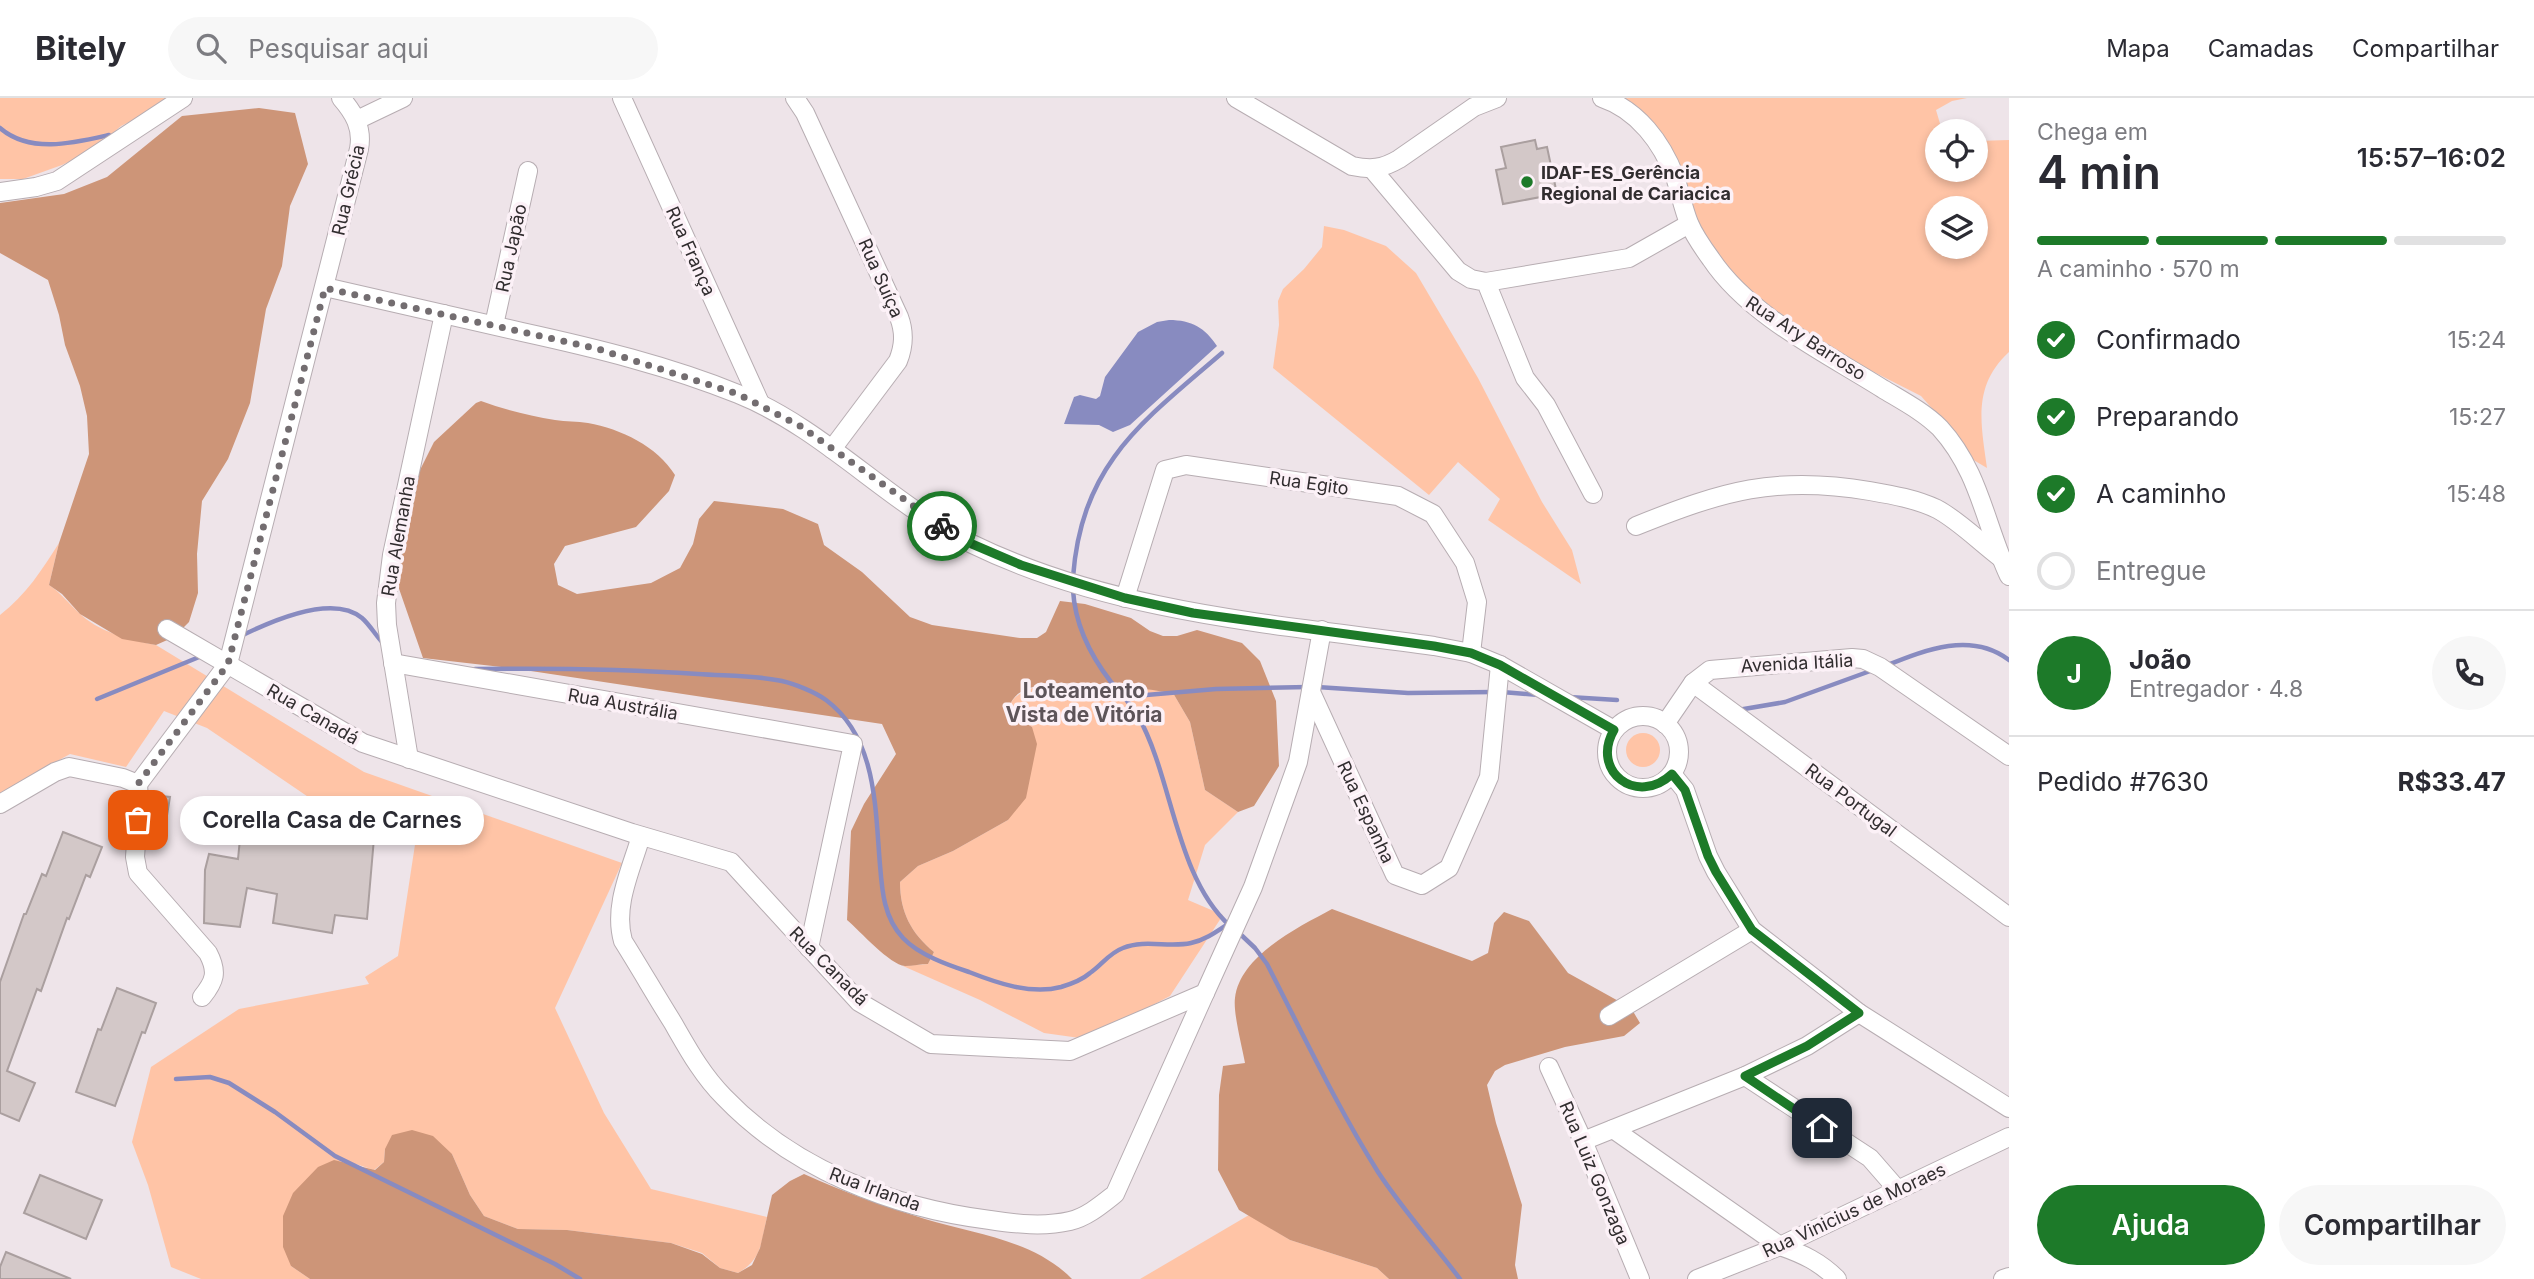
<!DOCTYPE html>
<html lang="pt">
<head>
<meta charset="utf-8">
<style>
	body { margin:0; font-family:Inter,sans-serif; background:#f7f7f7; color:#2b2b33; height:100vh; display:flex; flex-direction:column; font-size:26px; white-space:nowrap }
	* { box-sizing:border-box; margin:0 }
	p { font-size:23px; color:#7c7c81 }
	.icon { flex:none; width:38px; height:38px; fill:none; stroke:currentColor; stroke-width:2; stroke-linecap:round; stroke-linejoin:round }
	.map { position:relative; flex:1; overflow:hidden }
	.side { display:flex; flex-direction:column; background:#fff; width:525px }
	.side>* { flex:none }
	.fabs { position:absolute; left:1925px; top:21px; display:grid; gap:14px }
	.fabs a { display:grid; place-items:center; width:63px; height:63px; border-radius:50%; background:#fff; box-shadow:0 4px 10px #0003; font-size:35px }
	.pin { position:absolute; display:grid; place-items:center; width:60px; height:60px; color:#fff; margin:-30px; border-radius:14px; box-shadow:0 4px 10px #0006 }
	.courier { position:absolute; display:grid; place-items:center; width:70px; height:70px; margin:-35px; border:5px solid #1d7a29; border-radius:50%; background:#fff; color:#222; box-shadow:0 2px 9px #0007 }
	.bubble { position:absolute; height:49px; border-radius:24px; background:#fff; box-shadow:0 4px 10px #0003; font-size:23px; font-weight:600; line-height:49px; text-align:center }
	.headline em { font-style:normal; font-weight:600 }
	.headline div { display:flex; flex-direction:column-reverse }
	.headline { display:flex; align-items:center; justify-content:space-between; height:119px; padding:0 28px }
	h1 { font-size:46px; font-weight:600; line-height:52px }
	.bar { display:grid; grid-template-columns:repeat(4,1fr); gap:10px 7px; align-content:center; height:84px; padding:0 28px }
	.bar i { height:9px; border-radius:5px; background:#e1e1e2 }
	.bar .current { background:#1d7a29 }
	.bar p { grid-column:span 4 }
	.line { display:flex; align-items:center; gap:18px; padding:0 28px; border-top:2px solid #e1e1e2 }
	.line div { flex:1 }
	.round { display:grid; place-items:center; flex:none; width:74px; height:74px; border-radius:37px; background:#f7f7f7 }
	ol { padding:0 28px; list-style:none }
	li { display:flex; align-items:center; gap:21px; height:77px }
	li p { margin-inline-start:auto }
	li .icon { padding:7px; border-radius:50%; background:#1d7a29; color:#fff; stroke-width:4 }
	li:last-child { color:#7c7c81 }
	li i { width:38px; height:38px; border:4px solid #e1e1e2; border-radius:50% }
	.primary-button { display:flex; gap:14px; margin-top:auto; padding:14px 28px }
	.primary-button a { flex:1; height:80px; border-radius:42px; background:#1d7a29; color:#fff; font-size:28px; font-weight:600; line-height:80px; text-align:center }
	.primary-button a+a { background:#f7f7f7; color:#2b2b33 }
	header { display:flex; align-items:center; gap:42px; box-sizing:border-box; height:98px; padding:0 35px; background:#fff; border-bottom:2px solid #e1e1e2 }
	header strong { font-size:33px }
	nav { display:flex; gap:38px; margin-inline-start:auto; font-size:24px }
	.search { width:490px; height:63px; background:#f7f7f7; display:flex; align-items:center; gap:18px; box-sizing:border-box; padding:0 24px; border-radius:38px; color:#7c7c81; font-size:26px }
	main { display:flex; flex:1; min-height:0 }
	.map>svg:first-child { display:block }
	.green { fill:#ffc4a6; fill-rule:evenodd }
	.forest { fill:#cd9578 }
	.water { fill:#888bc0 }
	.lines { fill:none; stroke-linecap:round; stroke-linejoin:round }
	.stream { stroke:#888bc0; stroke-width:4.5 }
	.building { fill:#d3c8c8; stroke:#aa9f9f; stroke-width:2 }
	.minor-casing { stroke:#b7adb2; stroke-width:20 }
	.minor { stroke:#fff; stroke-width:18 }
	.done { stroke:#736d70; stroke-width:7; stroke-dasharray:0 12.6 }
	.route { stroke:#1d7a29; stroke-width:9 }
	.poi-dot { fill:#1d7a29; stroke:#fcf1f7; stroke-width:2.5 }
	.labels { text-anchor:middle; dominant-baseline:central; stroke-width:7; stroke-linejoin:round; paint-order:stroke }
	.poi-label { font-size:18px; font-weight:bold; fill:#312d2f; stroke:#fcf1f7; text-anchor:start }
	.street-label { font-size:18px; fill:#312d2f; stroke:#fcf1f7 }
	.quarter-label { font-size:21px; font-weight:bold; fill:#5d5459; stroke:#fcf1f7 }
</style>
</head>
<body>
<header>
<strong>Bitely</strong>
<div class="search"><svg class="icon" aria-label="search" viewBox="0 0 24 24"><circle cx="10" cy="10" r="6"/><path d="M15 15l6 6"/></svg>Pesquisar aqui</div>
<nav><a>Mapa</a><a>Camadas</a><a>Compartilhar</a></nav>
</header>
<main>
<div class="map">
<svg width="2009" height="1181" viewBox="0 0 2009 1181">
	<rect width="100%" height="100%" fill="#eee4e9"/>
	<g class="green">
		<polygon points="0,0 178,0 121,28 92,53 62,67 23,81 0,81"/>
		<path d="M1620,0H1967L1952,3L1936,12L1941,29L1948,33H1937V72H1976V43L2009,42V254C1972,288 1981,326 1987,370L1960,354L1947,336L1936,315L1921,298L1864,269L1767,214L1712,157L1653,29L1637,8ZM1937,110H1976V149H1937Z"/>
		<polygon points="1324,128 1344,132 1386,148 1416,175 1478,280 1542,404 1572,452 1581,486 1488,422 1500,401 1458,364 1429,397 1273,270 1279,227 1278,203 1283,191 1304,171 1322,149"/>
		<path d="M59,445L49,487C61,495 68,505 78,514C98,534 130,542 156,547L364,674L622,765L555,910L604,1015L651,1091L767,1119C761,1145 762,1161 738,1175L720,1170L702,1155L671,1145L567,1132L518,1131L484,1118L470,1097L452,1056L385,1051L384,1064L374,1072L356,1066L291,1168L310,1181H201L171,1169L148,1087L132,1044L151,969L239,911L369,886L365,879L398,858L418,727L323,709L207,630L164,613L126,669L70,656L0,695V517C26,497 42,472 59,445Z"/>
		<path d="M1046,586L1131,588L1173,595L1190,624L1205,692L1238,714L1205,747L1188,802L1223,817L1170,898L1087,941L1044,935L980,902L903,868L928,866L934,854C911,835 900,814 900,784L918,768L953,753L1008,722L1032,629L1007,614C1013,594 1027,592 1046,586Z"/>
		<circle cx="1643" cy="652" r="17"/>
		<polygon points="1249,1117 1290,1142 1377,1170 1389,1181 1140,1181"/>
	</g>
	<g class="forest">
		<polygon points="259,10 295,15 308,66 290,108 282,168 266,211 250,305 228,361 202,403 197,456 198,495 189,524 174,539 156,547 122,541 80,516 62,496 49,487 59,445 89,356 87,318 80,288 65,247 59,217 48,182 0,155 0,105 64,96 107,79 182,18"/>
		<path d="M481,303C505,312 530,318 555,322C566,324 577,323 588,325C621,331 657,348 675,377L669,393L636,429L565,448L554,466L558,487L577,496L651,485L680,470L693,446L699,421L714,403L783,411L818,426L824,447L862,474L910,519L932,527L1020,540H1037L1046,534L1060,503L1085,506L1131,520L1150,533L1163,538H1177L1197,532L1242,545L1260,563L1276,603L1279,668L1254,708L1238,714L1205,692L1190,624L1173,595C1139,590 1052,577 1023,593C1014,597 1010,605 1007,614L1032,629L1037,646L1026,700L1008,722L953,753L918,768L900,784C900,814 911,835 934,854L928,866C921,866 913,868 905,868C890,867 860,833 847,822L851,733L864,706L896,656L882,626L511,570L423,560L396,482L416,380L434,344L476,305Z"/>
		<path d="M1332,811L1472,863L1488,855L1494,825L1504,814L1529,823L1568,875L1631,910L1640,925L1624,938L1565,949L1505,967L1495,973L1487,987L1496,1025L1522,1107L1515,1167L1518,1181H1389L1377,1170L1290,1142L1239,1112L1218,1072L1219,997L1223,968L1245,965C1242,948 1233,915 1235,900C1240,857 1299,829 1332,811Z"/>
		<path d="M412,1032L433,1038L452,1056L470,1097L484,1118L518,1131L567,1132L671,1145L702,1156L720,1170L738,1175L752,1167L760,1150L772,1097L790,1083L804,1076C843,1094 884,1108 925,1121C975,1136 1034,1142 1072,1181H310L291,1168L283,1149V1118L293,1095L318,1069L334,1062L375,1072L384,1064L385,1051L392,1037Z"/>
	</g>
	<path class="water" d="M1169,222C1192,222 1205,230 1217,248L1130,327L1113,334L1099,327L1064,326L1074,299L1080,297L1096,301L1100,298L1105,279L1138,234L1157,224Z"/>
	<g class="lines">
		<g class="stream">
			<path d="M0,30C30,56 74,45 109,37"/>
			<path d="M1073,479C1082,365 1142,324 1222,255"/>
			<path d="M1073,492C1075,527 1090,557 1111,584C1120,595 1131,606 1138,618C1173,680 1175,778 1230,828"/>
			<path d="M239,539C269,524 332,495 362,520C370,527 376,538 383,545"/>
			<path d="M1885,568C1925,552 1971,533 2009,562"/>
			<path d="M475,571C550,570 624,571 698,576C725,578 755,577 782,583C795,586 815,594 826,602C877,640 875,709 880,767C882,793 884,820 903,840C919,857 948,867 969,874C997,885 1031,897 1061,889C1071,886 1082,882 1090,875C1102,867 1109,855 1123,850C1145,841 1169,850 1191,845C1205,842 1216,834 1228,826"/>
			<polyline points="1317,589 1408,595 1494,594"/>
			<polyline points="1502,594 1539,597"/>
			<polyline points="1123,599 1216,591 1308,589"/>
			<polyline points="1569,599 1617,602"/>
			<polyline points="97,601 204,557"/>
			<polyline points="1738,612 1785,604 1873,572"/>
			<path d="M1237,833L1255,850L1267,866C1303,936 1336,1007 1378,1074C1403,1112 1433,1145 1460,1181"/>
			<polyline points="176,981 210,979 229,985 275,1014 335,1058 555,1166 580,1181"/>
		</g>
	</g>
	<g class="building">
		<polygon points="1535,42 1537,51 1547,49 1557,96 1503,106 1496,72 1506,70 1501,49"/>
		<polygon points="150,697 170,699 163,742 148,740"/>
		<polygon points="242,721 374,740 367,821 335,817 332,835 273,825 277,796 247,790 240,829 204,825 205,772 209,756 238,761"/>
		<polygon points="63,734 102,749 90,779 86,777 69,821 67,820 41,893 37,891 7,973 35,985 19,1023 0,1015 0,884 24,816 26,816 42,776 46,778"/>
		<polygon points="117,890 156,905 145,935 142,934 115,1008 76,994 98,931 101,932"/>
		<polygon points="40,1077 102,1102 86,1141 24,1115"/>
		<polygon points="6,1154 71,1181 0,1181 0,1169"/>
	</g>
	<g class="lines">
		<defs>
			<g id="minor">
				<polyline points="622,0 760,305"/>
				<path d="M795,0L805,15L899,219C905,235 904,248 898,263L832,351"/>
				<path d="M1236,0L1352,68C1371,72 1382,71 1399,61L1474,9L1497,0"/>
				<path d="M1602,0C1638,12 1662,45 1675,79C1680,94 1683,110 1689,125C1694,137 1703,150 1711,161C1749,218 1826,255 1883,291C1903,303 1924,314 1940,330C1980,374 1985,427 2009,478"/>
				<polyline points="357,22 403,0"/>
				<polyline points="1373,72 1458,173 1471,181 1486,184 1525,280 1546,307 1593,396"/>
				<polyline points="0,94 36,89 57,83 183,0"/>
				<polyline points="1486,184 1629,160 1689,126"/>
				<path d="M325,189C391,204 456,219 522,234C595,250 669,268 738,296C825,331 889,406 972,446C1116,516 1278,526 1434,548L1471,555L1500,567L1614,632"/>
				<polyline points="494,227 528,73"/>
				<path d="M1636,428C1723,393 1775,377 1870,393C1893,397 1916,401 1937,411C1958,422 1981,445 2001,460"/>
				<polyline points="1125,500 1165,372 1186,367 1398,398 1433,416 1465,465 1477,504 1471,555"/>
				<polyline points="167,531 363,645 632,735 731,764 859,904 931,946 1070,953 1205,895 1253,789 1298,664 1322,532"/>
				<polyline points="393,565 853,646 809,850"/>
				<polyline points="1693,585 2009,819"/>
				<polyline points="1311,594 1395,777 1422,787 1449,770 1489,679 1500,567"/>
				<circle cx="1643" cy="654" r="36"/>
				<polyline points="1665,626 1693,585 1710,572 1852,560 1863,561 1880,569 2009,658"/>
				<polyline points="409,661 387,527 386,505 392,457 444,216"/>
				<polyline points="1672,676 1685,692 1708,758 1716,774 1752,832 1859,915 2009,1010"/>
				<path d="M138,686L228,566L359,51C363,30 354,15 341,0"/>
				<path d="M0,706L55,674L69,669L123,680L138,686L139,703L135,759L138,775L208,855C218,874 215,883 202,899"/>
				<path d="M641,738C631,772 613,808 623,843C640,870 656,898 673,925C688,951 702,977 724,999C793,1071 893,1110 990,1122C1016,1126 1044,1129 1070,1123C1087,1119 1101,1107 1115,1096L1205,895"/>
				<polyline points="1609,918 1752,832"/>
				<polyline points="1549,969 1583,1043 1640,1181"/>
				<polyline points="1745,978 1870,1060 1897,1091"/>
				<path d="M1613,1031L1780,1148C1803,1156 1820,1164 1837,1181"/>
				<polyline points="1583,1043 1745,978 1807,948 1859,915"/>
				<polyline points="1697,1181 1780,1148 2009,1039"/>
				<polyline points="2003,1181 2009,1179"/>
			</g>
		</defs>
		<use href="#minor" class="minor-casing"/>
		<use href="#minor" class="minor"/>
	</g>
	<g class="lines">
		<polyline class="done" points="138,722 138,686 228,566 325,190 598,251 738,296 800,328 942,428"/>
		<path class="route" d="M942,428L972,446L1021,467L1125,500L1193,515L1434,548L1471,555L1500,567L1614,632C1590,673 1637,709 1672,676L1685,692L1708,758L1716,774L1752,832L1859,915L1807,948L1745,978L1822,1030"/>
	</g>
	<circle class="poi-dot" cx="1527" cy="84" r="7"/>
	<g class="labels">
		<g class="poi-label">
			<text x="1541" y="74">IDAF-ES_Gerência<tspan x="1541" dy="21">Regional de Cariacica</tspan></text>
		</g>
		<g class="street-label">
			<text transform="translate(348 92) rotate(-77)">Rua Grécia</text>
			<text transform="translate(511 150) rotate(-78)">Rua Japão</text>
			<text transform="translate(691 153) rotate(66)">Rua França</text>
			<text transform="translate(881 180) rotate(66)">Rua Suíça</text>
			<text transform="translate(1806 240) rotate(33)">Rua Ary Barroso</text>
			<text transform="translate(1309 385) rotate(8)">Rua Egito</text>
			<text transform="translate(398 438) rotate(-80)">Rua Alemanha</text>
			<text transform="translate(1797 565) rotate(-3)">Avenida Itália</text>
			<text transform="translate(623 606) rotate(10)">Rua Austrália</text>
			<text transform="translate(313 616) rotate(30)">Rua Canadá</text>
			<text transform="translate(1851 702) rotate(37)">Rua Portugal</text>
			<text transform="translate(1366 714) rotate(65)">Rua Espanha</text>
			<text transform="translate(829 868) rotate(45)">Rua Canadá</text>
			<text transform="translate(1595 1075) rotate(67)">Rua Luiz Gonzaga</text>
			<text transform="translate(875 1091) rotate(20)">Rua Irlanda</text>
			<text transform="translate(1854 1112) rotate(-25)">Rua Vinicius de Moraes</text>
		</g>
		<g class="quarter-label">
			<text x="1084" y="592">Loteamento<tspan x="1084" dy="24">Vista de Vitória</tspan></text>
		</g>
	</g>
</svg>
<div class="fabs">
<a><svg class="icon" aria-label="locate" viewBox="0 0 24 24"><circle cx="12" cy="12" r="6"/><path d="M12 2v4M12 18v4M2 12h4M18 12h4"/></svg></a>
<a><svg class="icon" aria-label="layers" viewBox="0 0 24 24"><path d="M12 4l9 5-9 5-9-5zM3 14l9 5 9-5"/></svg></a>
</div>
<div class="pin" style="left:138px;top:722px;background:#ea580c"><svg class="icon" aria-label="bag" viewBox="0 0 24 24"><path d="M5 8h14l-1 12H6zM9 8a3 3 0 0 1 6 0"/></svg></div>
<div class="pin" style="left:1822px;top:1030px;background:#1f2937"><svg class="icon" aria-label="home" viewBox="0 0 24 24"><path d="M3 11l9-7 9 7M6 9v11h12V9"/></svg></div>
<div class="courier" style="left:942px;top:428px"><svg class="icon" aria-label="bike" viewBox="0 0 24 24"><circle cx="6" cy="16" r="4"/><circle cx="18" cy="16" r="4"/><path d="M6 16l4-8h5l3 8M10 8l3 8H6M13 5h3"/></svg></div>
<div class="bubble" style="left:180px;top:698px;width:304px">Corella Casa de Carnes</div>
</div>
<section class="side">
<div class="headline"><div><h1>4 min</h1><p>Chega em</p></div><em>15:57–16:02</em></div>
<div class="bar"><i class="current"></i><i class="current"></i><i class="current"></i><i></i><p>A caminho · 570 m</p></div>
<ol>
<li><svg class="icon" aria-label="check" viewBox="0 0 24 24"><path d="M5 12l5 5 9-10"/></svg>Confirmado<p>15:24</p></li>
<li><svg class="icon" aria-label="check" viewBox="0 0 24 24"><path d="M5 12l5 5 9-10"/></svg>Preparando<p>15:27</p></li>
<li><svg class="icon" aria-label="check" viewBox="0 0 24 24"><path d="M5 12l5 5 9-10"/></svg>A caminho<p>15:48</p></li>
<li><i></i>Entregue</li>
</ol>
<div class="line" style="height:126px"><b class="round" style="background:#1d7a29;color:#fff">J</b><div><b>João</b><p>Entregador · 4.8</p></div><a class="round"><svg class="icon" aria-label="phone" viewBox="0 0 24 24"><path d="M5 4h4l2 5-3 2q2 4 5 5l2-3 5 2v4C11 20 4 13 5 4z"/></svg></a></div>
<div class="line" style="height:91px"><div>Pedido #7630</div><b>R$33.47</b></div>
<div class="primary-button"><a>Ajuda</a><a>Compartilhar</a></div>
</section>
</main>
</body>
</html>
